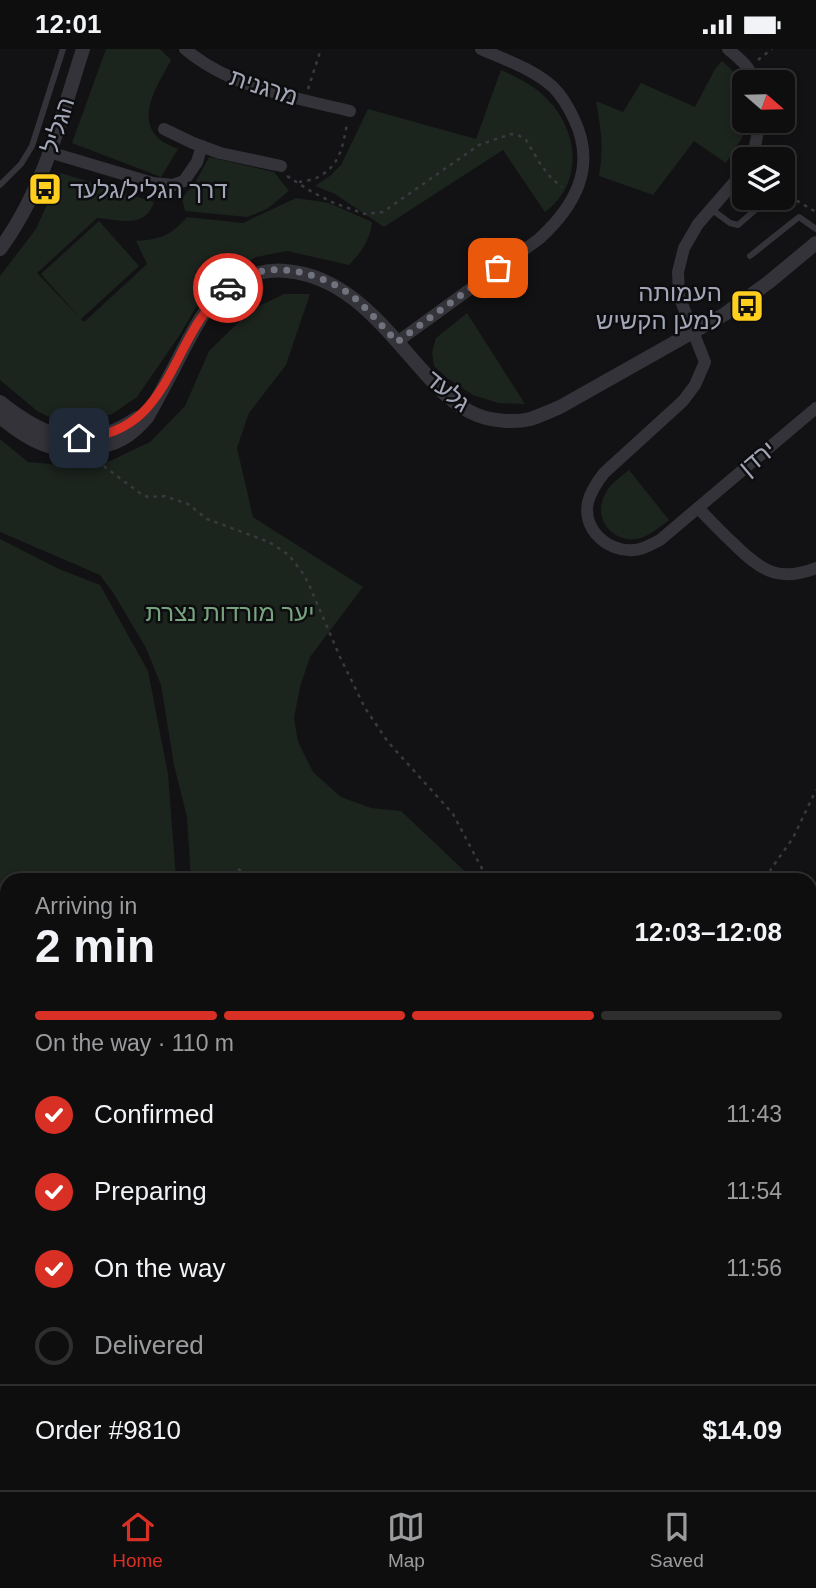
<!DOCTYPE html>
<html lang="en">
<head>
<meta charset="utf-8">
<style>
	body { margin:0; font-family:Arial,"Noto Sans Hebrew",sans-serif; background:#171718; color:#f1f3f6; height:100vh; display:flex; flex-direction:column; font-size:26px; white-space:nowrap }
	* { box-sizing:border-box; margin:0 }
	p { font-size:23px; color:#9b9c9e }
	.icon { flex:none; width:38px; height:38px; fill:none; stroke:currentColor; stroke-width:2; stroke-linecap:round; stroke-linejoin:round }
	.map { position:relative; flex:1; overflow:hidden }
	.panel { position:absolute; left:0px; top:824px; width:817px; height:618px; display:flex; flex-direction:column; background:#0e0e0f; border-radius:21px 21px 0 0; box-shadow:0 4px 10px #0003,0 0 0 2px #2e2e2f }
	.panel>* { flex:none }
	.needle { width:46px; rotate:110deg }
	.buttons { position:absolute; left:732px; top:21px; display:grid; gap:14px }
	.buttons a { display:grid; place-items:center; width:63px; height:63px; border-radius:10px; background:#0e0e0f; box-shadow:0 4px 10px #0003,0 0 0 2px #2e2e2f; font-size:35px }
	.pin { position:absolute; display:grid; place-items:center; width:60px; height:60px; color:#fff; margin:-30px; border-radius:14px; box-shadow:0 4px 10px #0006 }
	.courier { position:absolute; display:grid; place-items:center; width:70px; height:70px; margin:-35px; border:5px solid #d93025; border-radius:50%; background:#fff; color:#222; box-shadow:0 2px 9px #0007 }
	.head em { font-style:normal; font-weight:700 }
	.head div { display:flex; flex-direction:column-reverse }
	.head { display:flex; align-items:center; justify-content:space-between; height:119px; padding:0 35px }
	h1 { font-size:46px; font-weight:700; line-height:52px }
	.bar { display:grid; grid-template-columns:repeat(4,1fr); gap:10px 7px; align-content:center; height:84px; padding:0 35px }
	.bar i { height:9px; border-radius:5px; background:#2e2e2f }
	.bar .selected { background:#d93025 }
	.bar p { grid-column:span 4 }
	.line { display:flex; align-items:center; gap:18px; padding:0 35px; border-top:2px solid #2e2e2f }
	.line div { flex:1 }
	ol { padding:0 35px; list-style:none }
	li { display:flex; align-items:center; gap:21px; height:77px }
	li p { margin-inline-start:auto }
	li .icon { padding:7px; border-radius:50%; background:#d93025; color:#fff; stroke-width:4 }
	li:last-child { color:#9b9c9e }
	li i { width:38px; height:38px; border:4px solid #2e2e2f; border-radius:50% }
	.status { display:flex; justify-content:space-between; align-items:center; height:49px; padding:0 35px; background:#0e0e0f; direction:ltr }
	.status svg { height:19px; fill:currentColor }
	.tabs { display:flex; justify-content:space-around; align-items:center; height:98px; border-top:2px solid #2e2e2f; background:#0e0e0f; font-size:19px; color:#9b9c9e }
	.tabs a { display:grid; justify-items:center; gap:4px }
	.tabs .selected { color:#d93025 }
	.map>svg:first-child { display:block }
	.green { fill:#1c241e }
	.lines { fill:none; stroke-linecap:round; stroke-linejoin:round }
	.path { stroke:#393a40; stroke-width:2.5; stroke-dasharray:3.5 5; stroke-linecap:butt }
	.service { stroke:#333339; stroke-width:6 }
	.minor { stroke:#333339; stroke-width:12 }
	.tertiary { stroke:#333339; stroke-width:14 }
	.done { stroke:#70727d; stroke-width:7; stroke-dasharray:0 12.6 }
	.route { stroke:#d93025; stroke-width:9 }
	.labels { text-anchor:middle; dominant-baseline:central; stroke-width:5; stroke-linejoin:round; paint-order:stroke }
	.street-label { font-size:24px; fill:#a2a6b6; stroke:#0d0d0f }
	.poi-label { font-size:24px; fill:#a2a6b6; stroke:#0d0d0f; text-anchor:start }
	.park-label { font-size:24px; fill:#77a37f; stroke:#0d0d0f }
</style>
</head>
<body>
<div class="status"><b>12:01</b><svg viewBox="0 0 49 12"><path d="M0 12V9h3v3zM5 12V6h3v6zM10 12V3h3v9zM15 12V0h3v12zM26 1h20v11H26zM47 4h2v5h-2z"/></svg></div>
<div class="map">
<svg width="816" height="1441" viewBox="0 0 816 1441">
	<rect width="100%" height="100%" fill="#121214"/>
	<g class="green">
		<path d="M106,0H160L171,11C160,33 135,66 158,89C163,94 172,97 178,100L161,128L72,94Z"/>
		<path d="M722,12C748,34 744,39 744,72H746L742,89L726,114L694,92L653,146L599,127C604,98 601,81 596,52L623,63L641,34L695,58L715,20Z"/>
		<path d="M501,21C518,29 534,36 547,50C579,82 584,134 545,163L503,101L384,178L335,145L315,137L331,126L341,116L368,60L476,90Z"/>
		<polygon points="209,108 274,123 289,142 267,160 247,168 185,162 182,149 195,134"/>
		<path d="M61,124L154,153C145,180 120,171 97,169L37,224L80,269L41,225L99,172L139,217L81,270L84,273L147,215L136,192C162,190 170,187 187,168L243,174L296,149L329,154L372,173C370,191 361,204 349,216L287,202L256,208L228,224L201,250L179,287L137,348L112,365L86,373H59L37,362L0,331V227L36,180Z"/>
		<polygon points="284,245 310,245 286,316 249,364 237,399 253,468 363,538 310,608 300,638 294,669 298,693 313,723 341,748 371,759 401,762 474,831 191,831 187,768 174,716 161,636 146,599 114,545 100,526 0,483 0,390 28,413 83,418 110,412 150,393 185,357 209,302 251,261"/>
		<polygon points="467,264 525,355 498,354 473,346 447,329 434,317 432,303 436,289"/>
		<path d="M629,421L669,471C661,477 651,486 641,489C617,496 594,474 603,450C607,437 618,430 629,421Z"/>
		<polygon points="0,490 59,520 100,536 148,622 168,725 176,829 180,831 7,831 7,894 0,892"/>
		<polygon points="71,1435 497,1435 495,1441 70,1441"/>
	</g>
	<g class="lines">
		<g class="path">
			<polyline points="758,11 772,0"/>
			<polyline points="308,40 321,0"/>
			<polyline points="287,127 312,143 334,154 365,165 383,163 479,96 511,85 518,86 526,91 541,116 552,130 562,138"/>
			<path d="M299,133C305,132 314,131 320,127C341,115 343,95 347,75"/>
			<polyline points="782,143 816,163"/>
			<polyline points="97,412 141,445 148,448 164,447 188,455 207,470 269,493 289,506 304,526 310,538 340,608 365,659 388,693 453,765 488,831"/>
			<polyline points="238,820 255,831"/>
			<polyline points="768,831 771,820 793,789 816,741"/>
		</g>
		<g class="service">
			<polyline points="0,136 21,115 32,97 63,0"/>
			<polyline points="711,160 730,174 738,176 769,149"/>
			<polyline points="750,207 799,168 816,180"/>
		</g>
		<g class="minor">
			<path d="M185,0C231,39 293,48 350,62"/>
			<path d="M728,0C740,10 750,18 755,33"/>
			<polyline points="164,80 193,94 220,104 281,117"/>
			<polyline points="49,103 153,134 173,136 184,132 197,113 202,97"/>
			<polyline points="750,110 754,102 760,72"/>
			<path d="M744,122L698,175L684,199L678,223L679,247L705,313L695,336L683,352L604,424C597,433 591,442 588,453C582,481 608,503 634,501C643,501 652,495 660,491L816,359"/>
			<path d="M397,293L539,190C575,157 597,118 574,70C569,59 562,47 553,38C533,20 506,11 481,0"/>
			<path d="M698,459C710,471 721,483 733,494C760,521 778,534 816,519"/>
		</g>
		<g class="tertiary">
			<path d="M0,200C44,141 61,68 83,0"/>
			<path d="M0,353C46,390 85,404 137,369"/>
			<path d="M0,368C28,391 52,405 89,400C116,396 131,388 148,367C160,345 172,323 183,301C192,285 199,269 211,255C230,233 257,219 286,222C348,227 385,280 424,323C438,339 456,358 477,366C492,372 515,374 530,370C540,367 550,362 560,358L725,265L769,233L816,194"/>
		</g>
	</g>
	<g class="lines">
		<path class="done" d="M228,239C239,232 250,224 263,222C293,217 326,228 351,246C368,260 382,277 397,293L498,219"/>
		<path class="route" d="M79,389C175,385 168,287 228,239"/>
	</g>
	<defs>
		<symbol id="bus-square" viewBox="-11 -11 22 22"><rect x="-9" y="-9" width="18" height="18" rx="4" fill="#ffce1f" stroke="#0d0d0f"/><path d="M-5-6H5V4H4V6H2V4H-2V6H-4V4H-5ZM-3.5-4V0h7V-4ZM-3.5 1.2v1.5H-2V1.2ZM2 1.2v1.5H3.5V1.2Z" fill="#111"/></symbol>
	</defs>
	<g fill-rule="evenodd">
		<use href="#bus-square" x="26" y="121" width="38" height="38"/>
		<use href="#bus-square" x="728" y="238" width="38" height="38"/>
	</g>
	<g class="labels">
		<g class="street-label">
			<text transform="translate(264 38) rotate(18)">מרגנית</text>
			<text transform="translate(58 76) rotate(-72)">הגליל</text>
			<text transform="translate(448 342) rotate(40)">גלעד</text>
			<text transform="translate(757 409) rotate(-40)">ירדן</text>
		</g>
		<g class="poi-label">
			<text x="70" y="140">דרך הגליל/גלעד</text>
			<text x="722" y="243" text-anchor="end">העמותה<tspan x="722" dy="28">למען הקשיש</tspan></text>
		</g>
		<g class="park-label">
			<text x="230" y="563">יער מורדות נצרת</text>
		</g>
	</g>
</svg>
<div class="buttons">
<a><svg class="needle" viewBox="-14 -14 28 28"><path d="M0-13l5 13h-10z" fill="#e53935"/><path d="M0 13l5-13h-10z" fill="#9b9c9e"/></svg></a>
<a><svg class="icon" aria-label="layers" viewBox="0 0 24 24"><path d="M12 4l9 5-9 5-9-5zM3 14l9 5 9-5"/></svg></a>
</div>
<div class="pin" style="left:498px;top:219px;background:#ea580c"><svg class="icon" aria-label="bag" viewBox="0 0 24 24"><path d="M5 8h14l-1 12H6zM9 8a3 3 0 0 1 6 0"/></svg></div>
<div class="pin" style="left:79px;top:389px;background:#1f2937"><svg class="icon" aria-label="home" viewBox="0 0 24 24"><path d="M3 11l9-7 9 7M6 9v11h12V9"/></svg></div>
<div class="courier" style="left:228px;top:239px"><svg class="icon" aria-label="car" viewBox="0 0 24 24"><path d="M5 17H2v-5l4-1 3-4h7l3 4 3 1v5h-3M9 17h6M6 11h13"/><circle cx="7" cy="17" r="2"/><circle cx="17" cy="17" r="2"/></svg></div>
<section class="panel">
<div class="head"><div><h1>2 min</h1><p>Arriving in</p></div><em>12:03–12:08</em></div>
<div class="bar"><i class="selected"></i><i class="selected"></i><i class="selected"></i><i></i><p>On the way · 110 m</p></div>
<ol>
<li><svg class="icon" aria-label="check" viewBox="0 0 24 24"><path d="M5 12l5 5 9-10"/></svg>Confirmed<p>11:43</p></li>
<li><svg class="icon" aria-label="check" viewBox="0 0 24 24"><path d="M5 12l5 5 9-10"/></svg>Preparing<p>11:54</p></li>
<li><svg class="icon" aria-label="check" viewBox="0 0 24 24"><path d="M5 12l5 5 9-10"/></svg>On the way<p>11:56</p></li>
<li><i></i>Delivered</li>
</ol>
<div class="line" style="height:91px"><div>Order #9810</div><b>$14.09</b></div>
</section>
</div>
<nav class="tabs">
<a class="selected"><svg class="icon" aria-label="home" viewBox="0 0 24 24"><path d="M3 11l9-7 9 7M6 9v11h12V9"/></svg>Home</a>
<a><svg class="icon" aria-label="map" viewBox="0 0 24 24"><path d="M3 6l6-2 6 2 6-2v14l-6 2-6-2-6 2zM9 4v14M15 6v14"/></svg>Map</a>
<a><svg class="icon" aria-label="saved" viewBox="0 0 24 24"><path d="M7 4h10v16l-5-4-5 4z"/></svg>Saved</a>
</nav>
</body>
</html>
